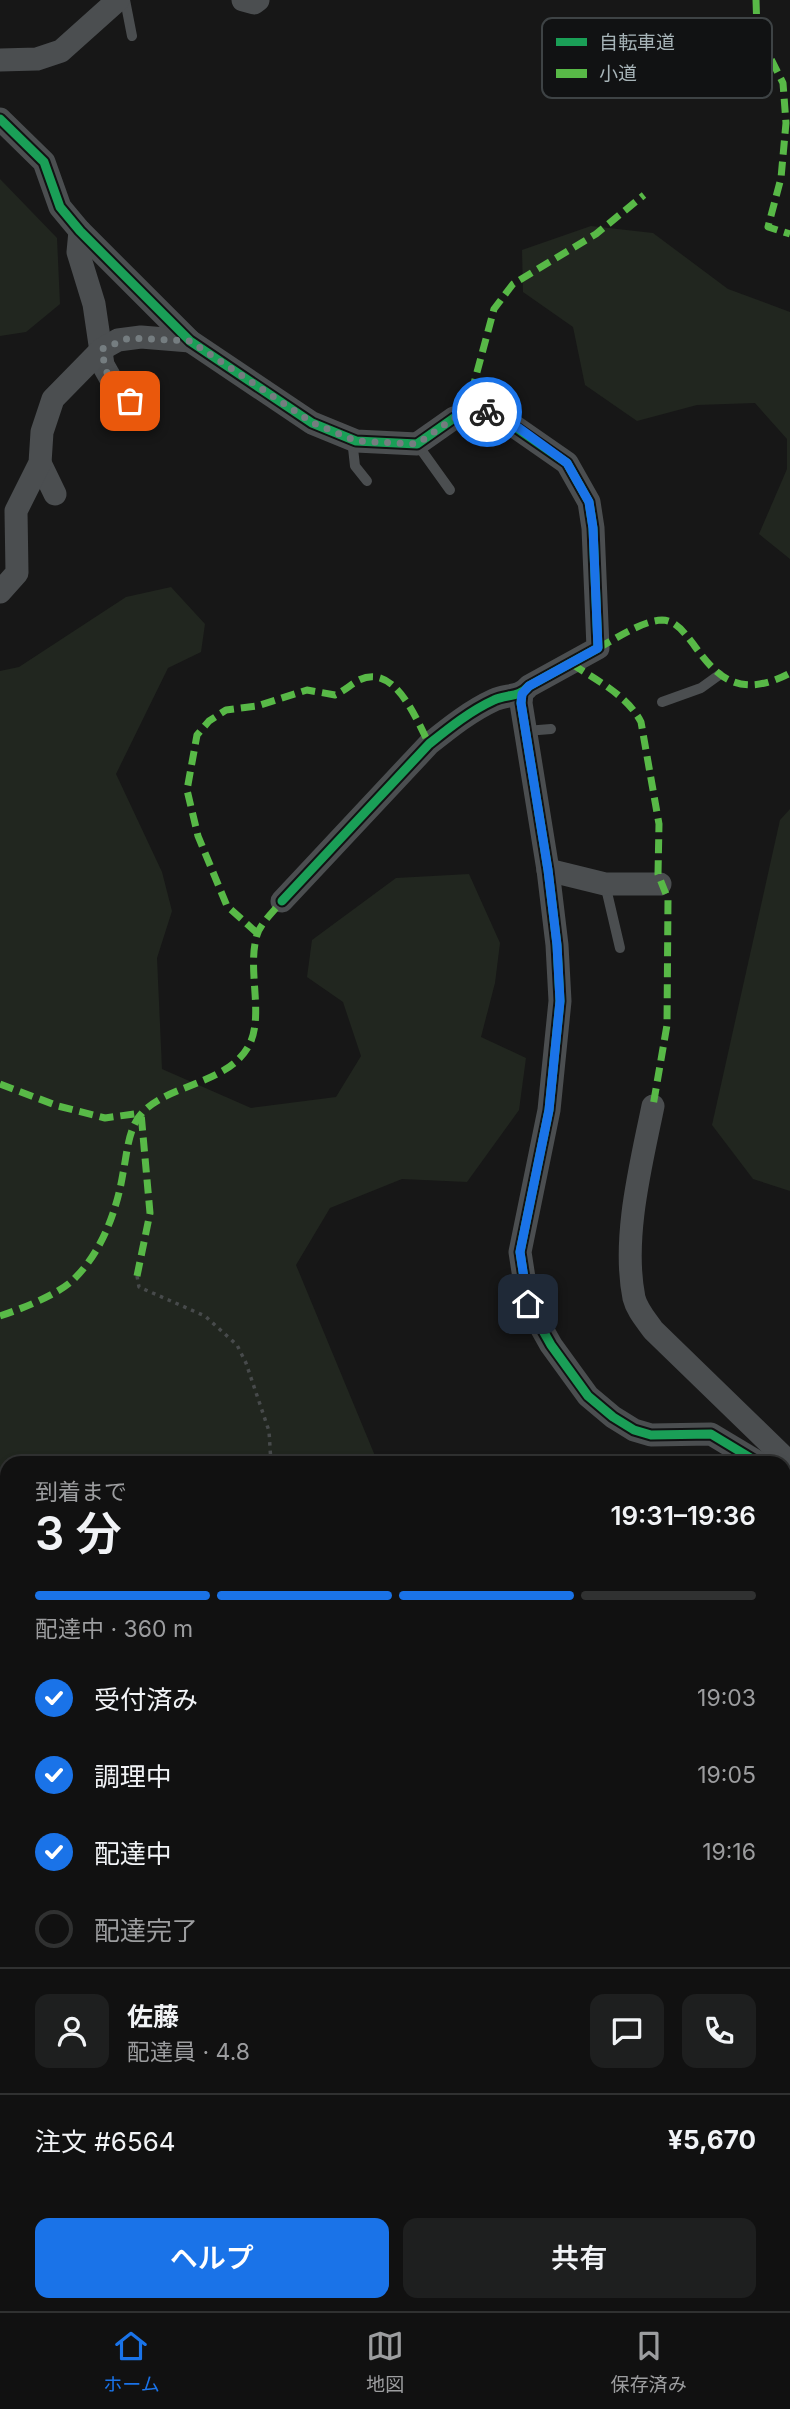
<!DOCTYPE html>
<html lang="ja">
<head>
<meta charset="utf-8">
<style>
	body { margin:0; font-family:Inter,"Noto Sans JP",sans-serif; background:#1e1f1f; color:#f1f3f6; height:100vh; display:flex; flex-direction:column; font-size:26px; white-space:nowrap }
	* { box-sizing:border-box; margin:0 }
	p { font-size:23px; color:#9c9d9f }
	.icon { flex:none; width:38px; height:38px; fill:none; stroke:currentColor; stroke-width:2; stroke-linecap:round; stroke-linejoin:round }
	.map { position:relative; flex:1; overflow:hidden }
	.drawer { position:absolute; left:0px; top:1456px; width:791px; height:856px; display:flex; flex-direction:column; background:#111; border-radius:21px 21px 0 0; box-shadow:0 4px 10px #0003,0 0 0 2px #303131 }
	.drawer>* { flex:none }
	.pin { position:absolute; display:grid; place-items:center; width:60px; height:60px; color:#fff; margin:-30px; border-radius:14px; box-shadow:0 4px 10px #0006 }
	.courier { position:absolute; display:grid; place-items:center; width:70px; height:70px; margin:-35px; border:5px solid #1a73e8; border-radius:50%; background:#fff; color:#222; box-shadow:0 2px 9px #0007 }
	.summary em { font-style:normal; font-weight:600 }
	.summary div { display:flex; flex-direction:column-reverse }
	.summary { display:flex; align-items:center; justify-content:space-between; height:119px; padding:0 35px }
	h1 { font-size:46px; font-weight:600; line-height:52px }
	.bar { display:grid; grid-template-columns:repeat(4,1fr); gap:10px 7px; align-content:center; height:84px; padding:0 35px }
	.bar i { height:9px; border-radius:5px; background:#303131 }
	.bar .on { background:#1a73e8 }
	.bar p { grid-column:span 4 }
	.line { display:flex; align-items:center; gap:18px; padding:0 35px; border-top:2px solid #303131 }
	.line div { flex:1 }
	.round { display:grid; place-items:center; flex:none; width:74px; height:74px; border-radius:14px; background:#1e1f1f }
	ol { padding:0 35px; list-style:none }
	li { display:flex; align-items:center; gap:21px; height:77px }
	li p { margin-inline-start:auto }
	li .icon { padding:7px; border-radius:50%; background:#1a73e8; color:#fff; stroke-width:4 }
	li:last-child { color:#9c9d9f }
	li i { width:38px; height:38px; border:4px solid #303131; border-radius:50% }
	.cta { display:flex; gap:14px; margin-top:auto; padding:14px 35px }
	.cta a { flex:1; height:80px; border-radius:14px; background:#1a73e8; color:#fff; font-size:28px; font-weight:600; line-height:80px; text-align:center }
	.cta a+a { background:#1e1f1f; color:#f1f3f6 }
	.tab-bar { display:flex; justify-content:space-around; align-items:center; height:98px; border-top:2px solid #303131; background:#111; font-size:19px; color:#9c9d9f }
	.tab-bar a { display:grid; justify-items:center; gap:4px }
	.tab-bar .on { color:#1a73e8 }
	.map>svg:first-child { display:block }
	.green { fill:#21261f }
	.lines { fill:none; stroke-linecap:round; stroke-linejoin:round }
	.river { stroke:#293939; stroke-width:33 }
	.path { stroke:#474a4b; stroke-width:3.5; stroke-dasharray:3.5 5; stroke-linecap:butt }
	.service { stroke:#4b4e50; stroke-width:10 }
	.minor { stroke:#4b4e50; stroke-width:23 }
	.quiet { stroke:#58b947; stroke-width:7; stroke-dasharray:14 7; stroke-linecap:butt }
	.cycleway-casing { stroke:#111213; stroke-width:13 }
	.cycleway { stroke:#1a9f57; stroke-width:9 }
	.done { stroke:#757d80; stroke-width:7; stroke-dasharray:0 12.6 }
	.route { stroke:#1a73e8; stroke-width:9 }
	.key { fill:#111213; stroke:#3e4345; stroke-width:2 }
	.key-label { font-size:19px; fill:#a7b4b8 }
</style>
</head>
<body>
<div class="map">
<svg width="790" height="2311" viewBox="0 0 790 2311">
	<rect width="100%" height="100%" fill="#171717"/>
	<g class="green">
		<polygon points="0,179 57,238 60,304 26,332 0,336"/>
		<polygon points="591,226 653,233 728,289 790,312 790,559 759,534 787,469 787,439 755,403 697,405 637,421 585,385 573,327 523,292 522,250"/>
		<polygon points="171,587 205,624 201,652 168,668 116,774 162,872 172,911 157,958 162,1069 251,1108 336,1097 361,1056 343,1002 307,977 312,940 396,878 469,874 500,943 495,983 481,1037 526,1058 519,1110 467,1182 402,1179 330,1208 296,1265 378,1463 7,1463 7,2078 0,2080 0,671 19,667 126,597"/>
		<polygon points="790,809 790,1191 753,1179 712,1125 780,820"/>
		<polygon points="784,1997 790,1997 790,2196 784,2194"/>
		<polygon points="784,2225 790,2226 790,2311 619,2311 619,2305 784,2305"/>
		<polygon points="297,2305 458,2305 455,2311 293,2311"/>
	</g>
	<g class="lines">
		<g class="river">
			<polyline points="0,2154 7,2152"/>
			<polyline points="784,2273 790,2273"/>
			<polyline points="619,2305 622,2311"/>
			<polyline points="697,2311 710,2305"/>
		</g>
		<g class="path">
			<polyline points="137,1276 139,1287 205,1316 237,1345 246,1363 269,1431 271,1463"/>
			<polyline points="784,2048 790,2040"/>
			<polyline points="784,2284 790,2283"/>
			<polyline points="609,2305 612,2311"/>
			<polyline points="634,2305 637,2311"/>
			<polyline points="645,2311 659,2305"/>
			<polyline points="722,2311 735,2305"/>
		</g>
		<g class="service">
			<polyline points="125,0 132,36"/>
			<polyline points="352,439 355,466 367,481"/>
			<polyline points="417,444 450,490"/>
			<polyline points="662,702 701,688 719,675"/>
			<polyline points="526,731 551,729"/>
			<polyline points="605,884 620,948"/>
			<polyline points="537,2305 538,2311"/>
		</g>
		<g class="minor">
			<polyline points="243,0 254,3 258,0"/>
			<polyline points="0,60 37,59 61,51 118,0"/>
			<path d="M0,119L44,162L60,207L80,231L190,341L312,423L356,441L417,444L454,418L483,411L495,413L567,463L589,502L593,528L598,648L529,686C519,698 506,694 494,700C470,711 449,728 429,744L282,901"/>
			<polyline points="80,231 78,252 94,304 103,365 121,397 130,401"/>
			<polyline points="40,463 55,494"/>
			<polyline points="0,592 17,573 16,511 40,463 42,432 53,399 102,349 118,340 141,337 190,341"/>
			<polyline points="522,693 521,703 548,870 557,945 560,1001 549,1110 520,1252 528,1304 551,1345 588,1396 613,1417 634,1430 651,1435 711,1434 759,1463"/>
			<polyline points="548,870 605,884 660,884"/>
			<path d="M653,1106C641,1165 622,1238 634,1298C637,1310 646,1320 653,1330L790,1463"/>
			<polyline points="784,1480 790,1485"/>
			<polyline points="784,1748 790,1743"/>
			<polyline points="784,2244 790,2244"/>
			<polyline points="0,2274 7,2273"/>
		</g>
		<g class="quiet">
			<polyline points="756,0 757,31 783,83 786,123 781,178 768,227 790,234"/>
			<polyline points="466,413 494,309 513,284 596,234 644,195"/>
			<path d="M598,648C616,639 641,621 662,620C699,620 706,718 790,673"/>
			<path d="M572,664C596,680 627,695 641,722L659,824L658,874L668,899L667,1025L653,1106"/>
			<path d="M257,933L227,906L198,836L187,790L197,735L209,721L226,710L257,706L307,690L335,695C344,691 350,685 359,680C395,662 417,721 429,744"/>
			<polyline points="0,1084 58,1106 105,1118 141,1113"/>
			<polyline points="137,1276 150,1213 141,1113"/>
			<path d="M0,1316C21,1309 60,1294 75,1278C102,1251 117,1210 123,1173C127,1154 128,1128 142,1113C169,1083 233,1084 251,1041C263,1011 247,968 257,935C260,924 274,911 282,901"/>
			<polyline points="258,2311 262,2305"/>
		</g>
		<defs>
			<g id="cycleway">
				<path d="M0,119L44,162L60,207L80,231L190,341L312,423L356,441L417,444L454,418L483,411L495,413L567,463L589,502L593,528L598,648L529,686C519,698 506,694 494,700C470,711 449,728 429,744L282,901"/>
				<polyline points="522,693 521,703 548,870 557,945 560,1001 549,1110 520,1252 528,1304 551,1345 588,1396 613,1417 634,1430 651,1435 711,1434 759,1463"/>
			</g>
		</defs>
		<use href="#cycleway" class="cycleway-casing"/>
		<use href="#cycleway" class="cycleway"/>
	</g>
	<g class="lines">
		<path class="done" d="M130,401C111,393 104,368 102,349L129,338L190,341L313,423L356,441L417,444L454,418L487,412"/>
		<polyline class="route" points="487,412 505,418 567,463 589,502 593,528 598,648 529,686 522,694 521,703 548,870 557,945 560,1001 549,1110 520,1252 528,1304"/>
	</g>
	<rect x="542" y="18" width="230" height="80" rx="10" class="key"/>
	<rect x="556" y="38" width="31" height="8" fill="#1a9f57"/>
	<rect x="556" y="69" width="31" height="9" fill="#58b947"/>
	<g class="key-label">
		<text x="599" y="49">自転車道</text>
		<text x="599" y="80">小道</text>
	</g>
</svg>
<div class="pin" style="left:130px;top:401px;background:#ea580c"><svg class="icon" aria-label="bag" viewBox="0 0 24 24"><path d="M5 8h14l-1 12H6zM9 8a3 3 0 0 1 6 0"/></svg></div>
<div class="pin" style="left:528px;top:1304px;background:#1f2937"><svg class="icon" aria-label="home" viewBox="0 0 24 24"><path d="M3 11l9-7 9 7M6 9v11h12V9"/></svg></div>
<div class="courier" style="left:487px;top:412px"><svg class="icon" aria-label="bike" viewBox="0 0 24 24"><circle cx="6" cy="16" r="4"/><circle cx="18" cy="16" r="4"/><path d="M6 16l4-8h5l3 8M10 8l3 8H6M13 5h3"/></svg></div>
<section class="drawer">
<div class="summary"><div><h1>3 分</h1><p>到着まで</p></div><em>19:31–19:36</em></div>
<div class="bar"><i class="on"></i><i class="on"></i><i class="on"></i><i></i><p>配達中 · 360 m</p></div>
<ol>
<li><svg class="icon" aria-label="check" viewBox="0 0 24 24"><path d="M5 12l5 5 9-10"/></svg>受付済み<p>19:03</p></li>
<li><svg class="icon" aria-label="check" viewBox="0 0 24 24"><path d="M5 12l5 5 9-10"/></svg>調理中<p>19:05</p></li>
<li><svg class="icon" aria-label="check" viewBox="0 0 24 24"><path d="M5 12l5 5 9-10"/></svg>配達中<p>19:16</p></li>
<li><i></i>配達完了</li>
</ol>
<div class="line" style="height:126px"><a class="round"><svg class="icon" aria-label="person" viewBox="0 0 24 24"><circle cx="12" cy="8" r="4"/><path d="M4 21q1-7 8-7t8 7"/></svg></a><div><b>佐藤</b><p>配達員 · 4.8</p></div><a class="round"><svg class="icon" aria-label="chat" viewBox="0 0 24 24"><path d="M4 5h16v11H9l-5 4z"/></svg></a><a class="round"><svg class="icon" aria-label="phone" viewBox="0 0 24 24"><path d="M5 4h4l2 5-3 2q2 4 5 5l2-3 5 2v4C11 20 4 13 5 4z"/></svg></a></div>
<div class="line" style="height:91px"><div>注文 #6564</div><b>¥5,670</b></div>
<div class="cta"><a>ヘルプ</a><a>共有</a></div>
</section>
</div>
<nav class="tab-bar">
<a class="on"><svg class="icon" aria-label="home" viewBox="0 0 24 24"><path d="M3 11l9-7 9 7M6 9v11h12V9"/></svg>ホーム</a>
<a><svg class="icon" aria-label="map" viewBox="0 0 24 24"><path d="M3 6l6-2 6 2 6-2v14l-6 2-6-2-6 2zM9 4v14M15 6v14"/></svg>地図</a>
<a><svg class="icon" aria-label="saved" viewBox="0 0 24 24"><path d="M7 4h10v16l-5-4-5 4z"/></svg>保存済み</a>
</nav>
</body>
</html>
